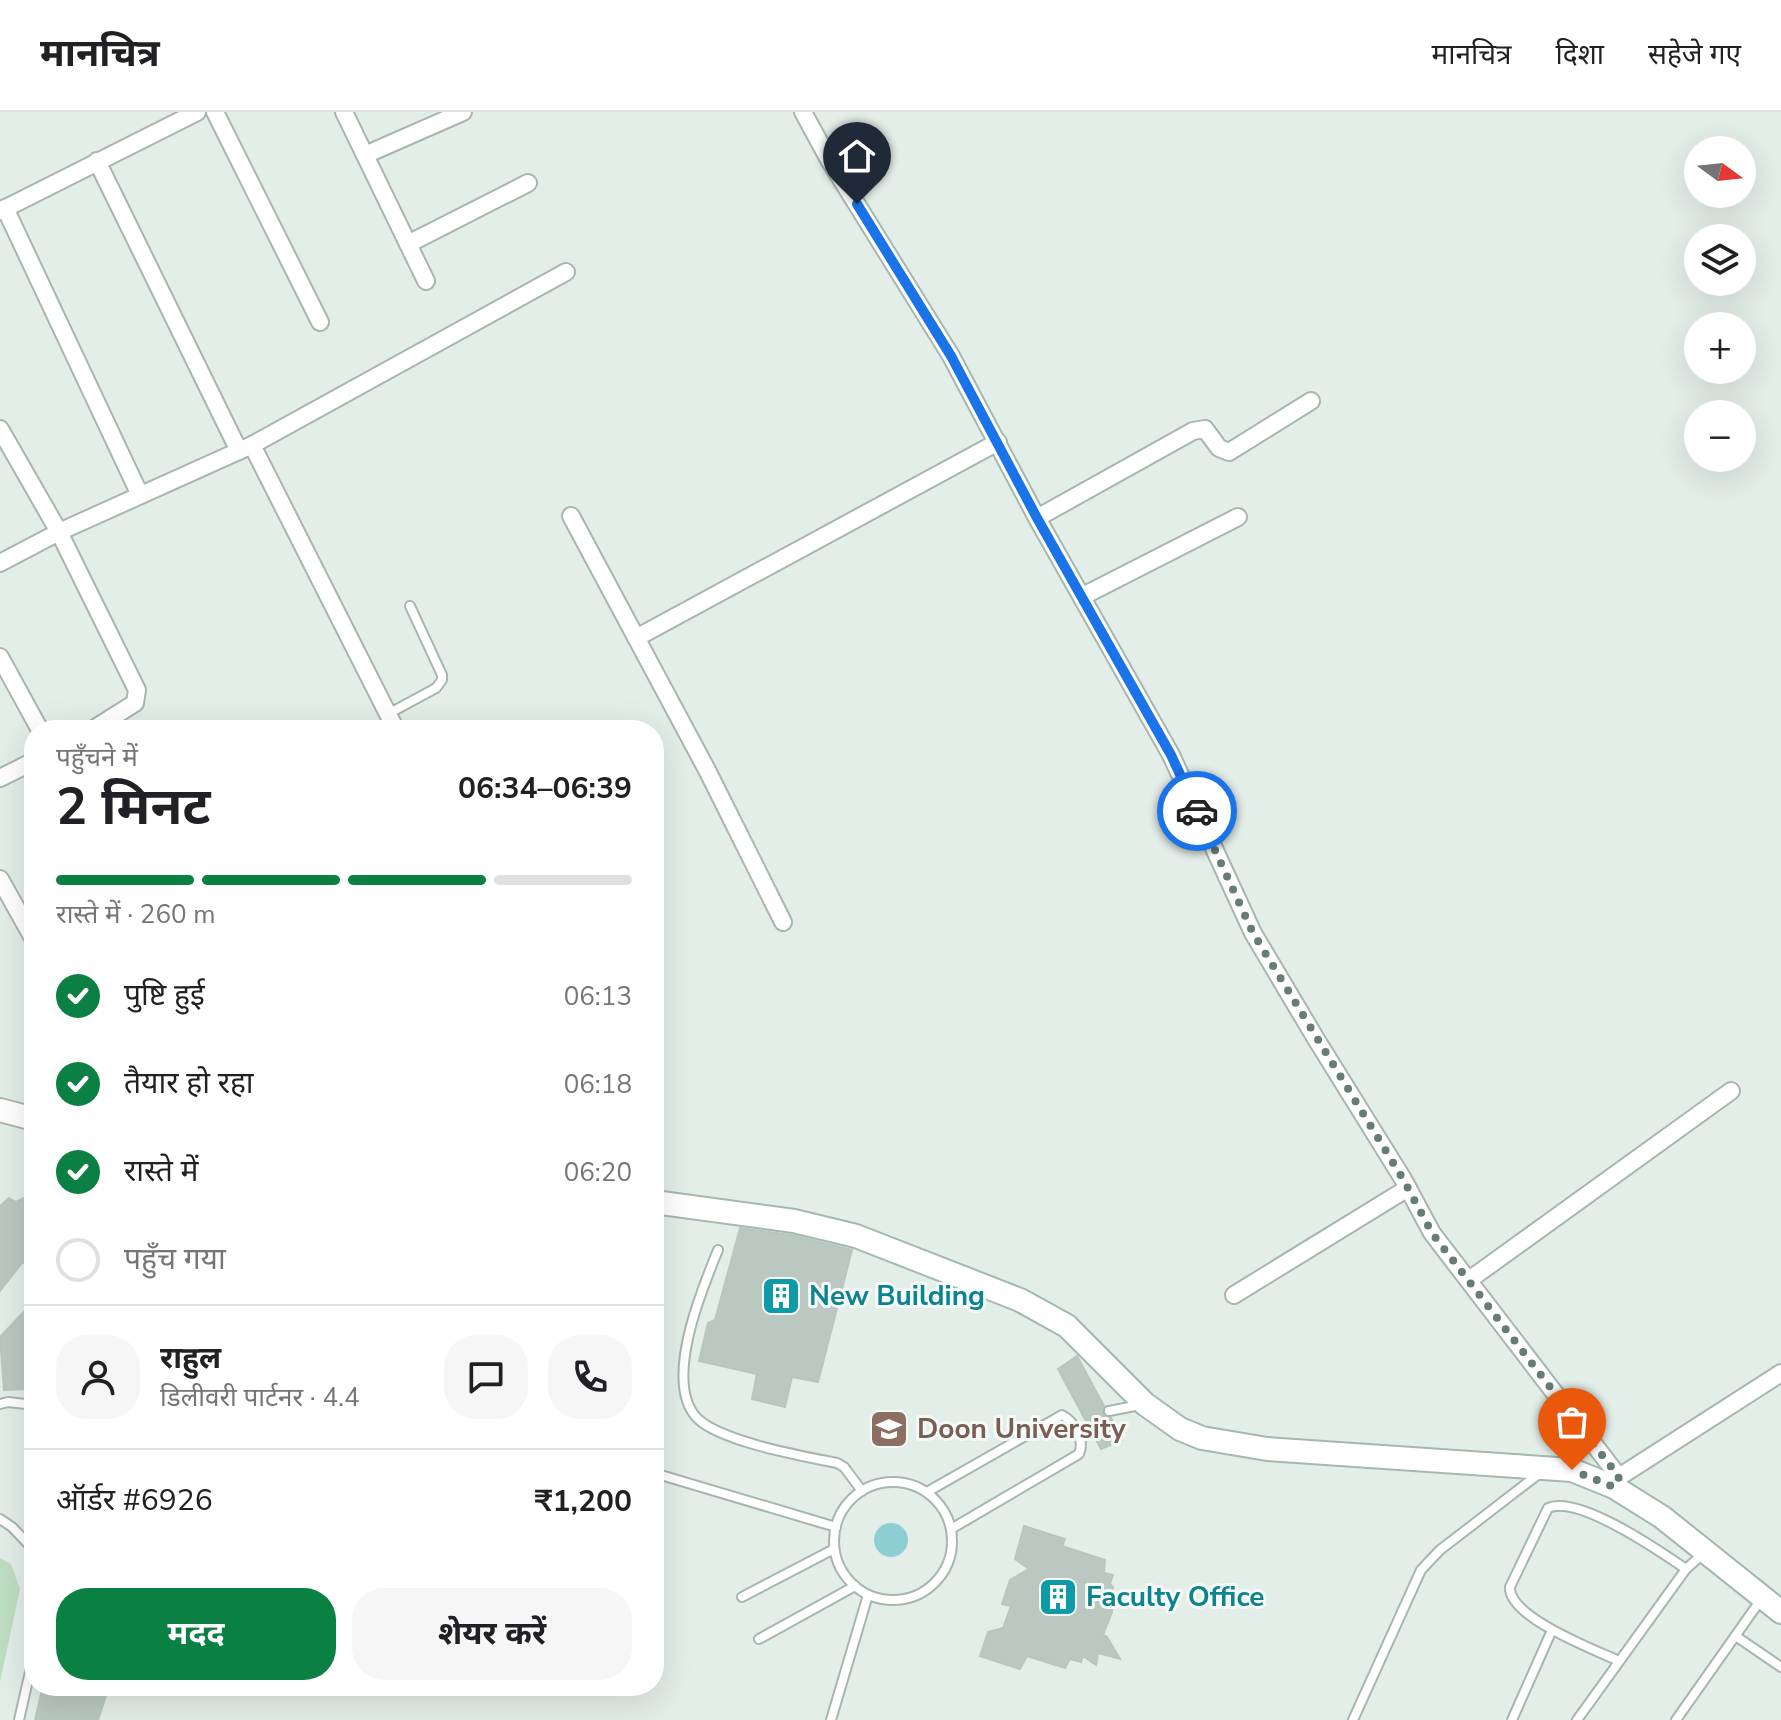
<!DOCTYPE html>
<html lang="hi">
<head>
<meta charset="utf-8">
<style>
	body { margin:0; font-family:"Nunito Sans","Noto Sans Devanagari",sans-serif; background:#f6f6f6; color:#202124; height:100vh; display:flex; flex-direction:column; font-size:30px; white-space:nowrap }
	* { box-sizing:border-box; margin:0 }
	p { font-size:26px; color:#757577 }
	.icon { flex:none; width:44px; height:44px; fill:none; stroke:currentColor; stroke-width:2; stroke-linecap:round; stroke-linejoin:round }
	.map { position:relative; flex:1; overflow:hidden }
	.details { position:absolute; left:24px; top:608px; width:640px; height:976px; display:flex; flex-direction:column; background:#fff; border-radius:32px; box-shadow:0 8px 32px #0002 }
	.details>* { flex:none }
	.needle { width:52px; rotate:105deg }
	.tools { position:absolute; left:1684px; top:24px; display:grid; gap:16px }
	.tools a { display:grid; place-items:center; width:72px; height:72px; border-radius:50%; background:#fff; box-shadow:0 8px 32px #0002; font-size:40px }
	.pin { position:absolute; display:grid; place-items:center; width:68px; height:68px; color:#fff; margin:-82px -34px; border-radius:50% 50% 50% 0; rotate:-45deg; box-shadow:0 0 8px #0007 }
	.pin .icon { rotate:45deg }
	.courier { position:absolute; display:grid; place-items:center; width:80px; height:80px; margin:-40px; border:6px solid #1a73e8; border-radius:50%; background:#fff; color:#222; box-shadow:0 2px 10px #0007 }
	.summary em { font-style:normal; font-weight:700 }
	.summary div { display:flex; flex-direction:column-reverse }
	.summary { display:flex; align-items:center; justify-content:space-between; height:136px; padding:0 32px }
	h1 { font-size:52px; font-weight:700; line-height:60px }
	.bar { display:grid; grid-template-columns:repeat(4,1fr); gap:12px 8px; align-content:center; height:96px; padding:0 32px }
	.bar i { height:10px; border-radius:6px; background:#e0e0e0 }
	.bar .current { background:#0b8043 }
	.bar p { grid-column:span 4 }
	.line { display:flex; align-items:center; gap:20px; padding:0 32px; border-top:2px solid #e0e0e0 }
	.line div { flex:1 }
	.round { display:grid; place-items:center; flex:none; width:84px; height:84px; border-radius:32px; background:#f6f6f6 }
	ol { padding:0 32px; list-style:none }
	li { display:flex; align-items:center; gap:24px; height:88px }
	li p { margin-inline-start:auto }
	li .icon { padding:8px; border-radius:50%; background:#0b8043; color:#fff; stroke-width:4 }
	li:last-child { color:#757577 }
	li i { width:44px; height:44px; border:4px solid #e0e0e0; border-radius:50% }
	.cta { display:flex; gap:16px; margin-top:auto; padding:16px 32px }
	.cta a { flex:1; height:92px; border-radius:32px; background:#0b8043; color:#fff; font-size:32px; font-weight:700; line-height:92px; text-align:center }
	.cta a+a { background:#f6f6f6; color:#202124 }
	header { display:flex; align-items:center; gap:48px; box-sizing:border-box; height:112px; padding:0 40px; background:#fff; border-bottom:2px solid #e0e0e0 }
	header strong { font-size:38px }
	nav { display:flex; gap:44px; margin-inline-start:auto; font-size:28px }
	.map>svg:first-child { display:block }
	.green { fill:#bedec3 }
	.water { fill:#8dced2 }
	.building { fill:#bac8c1; stroke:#b7c7bf; stroke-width:2 }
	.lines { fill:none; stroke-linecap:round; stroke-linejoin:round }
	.lane-casing { stroke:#a7b6af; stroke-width:12 }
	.street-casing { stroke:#a7b6af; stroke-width:20 }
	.secondary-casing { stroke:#a3b9af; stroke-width:26 }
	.lane { stroke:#fff; stroke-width:8 }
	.street { stroke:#fff; stroke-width:16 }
	.secondary { stroke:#fff; stroke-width:22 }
	.done { stroke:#677c74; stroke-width:8; stroke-dasharray:0 14.4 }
	.route { stroke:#1a73e8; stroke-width:10 }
	.labels { text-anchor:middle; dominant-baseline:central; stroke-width:6; stroke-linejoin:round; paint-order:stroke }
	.culture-label { font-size:28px; font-weight:bold; fill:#0d838f; stroke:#f5faf7; text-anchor:start }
	.education-label { font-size:28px; font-weight:bold; fill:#785e54; stroke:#f5faf7; text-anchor:start }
</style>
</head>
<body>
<header>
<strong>मानचित्र</strong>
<nav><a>मानचित्र</a><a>दिशा</a><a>सहेजे गए</a></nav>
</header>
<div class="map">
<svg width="1781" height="1608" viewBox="0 0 1781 1608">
	<rect width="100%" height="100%" fill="#e4eee9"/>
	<polygon class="green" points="0,1446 11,1452 20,1477 0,1570"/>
	<circle class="water" cx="891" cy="1428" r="17"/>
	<g class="building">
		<polygon points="9,1086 16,1090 24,1086 29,1094 34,1091 34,1150 22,1151 0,1179 0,1094"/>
		<polygon points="740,1116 791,1123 852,1138 818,1270 792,1265 785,1295 752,1287 757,1262 699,1249 708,1211 715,1208"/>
		<polygon points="34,1189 34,1259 26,1251 27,1277 4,1278 0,1225"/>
		<polygon points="1077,1244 1104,1294 1103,1303 1111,1306 1122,1328 1101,1337 1058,1257"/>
		<polygon points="1024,1414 1065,1427 1062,1434 1105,1448 1104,1461 1113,1463 1110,1472 1113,1475 1112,1500 1103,1523 1107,1525 1120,1547 1098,1541 1096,1553 1083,1544 1081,1550 1070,1547 1065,1556 1027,1544 1020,1557 980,1544 988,1520 1003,1516 1011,1494 1002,1492 1010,1468 1029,1457 1015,1447"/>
		<polygon points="43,1574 109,1574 98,1608 35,1608"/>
	</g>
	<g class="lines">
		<defs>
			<g id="lane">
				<polyline points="388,602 436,576 442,568 442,563 410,494"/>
				<path d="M718,1138C702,1177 662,1272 698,1307C723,1330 802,1344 837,1351L844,1355L862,1379"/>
				<polyline points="0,1292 8,1290 34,1293"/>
				<polyline points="1109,1299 1140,1293"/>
				<polyline points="654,1361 836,1415"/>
				<circle cx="893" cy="1429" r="59"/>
				<path d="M927,1380L1062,1303C1075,1310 1085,1328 1079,1342L951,1417"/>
				<polyline points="0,1407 12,1415 34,1438"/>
				<polyline points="34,1437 30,1451 34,1463"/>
				<polyline points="742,1485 834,1437"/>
				<polyline points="1737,1525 1781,1555"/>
				<polyline points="759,1527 855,1474"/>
				<path d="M1619,1549C1595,1538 1508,1505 1510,1475L1548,1396C1578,1382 1661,1440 1686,1457"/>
				<polyline points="19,1608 34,1542"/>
				<polyline points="831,1608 868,1483"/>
				<polyline points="1353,1608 1421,1458 1440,1438 1540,1361"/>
				<polyline points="1512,1608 1552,1518"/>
				<polyline points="1577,1608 1686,1457 1705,1440"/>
				<polyline points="1676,1608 1762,1486"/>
			</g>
			<g id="street">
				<polyline points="215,0 320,210"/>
				<polyline points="344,0 426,169"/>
				<polyline points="803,0 828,46 951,244 1037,406 1171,643 1253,821 1316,927 1403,1067 1432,1121 1619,1365"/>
				<polyline points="365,43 463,0"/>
				<polyline points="97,49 239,339"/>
				<polyline points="5,96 140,383"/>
				<polyline points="0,99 197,0"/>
				<polyline points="408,132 528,71"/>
				<polyline points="0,317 59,420 137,578 135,591 92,618"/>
				<polyline points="252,333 396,618"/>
				<polyline points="571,404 707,658 783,810"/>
				<polyline points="1037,406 1193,319 1205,317 1219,336 1229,340 1311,289"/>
				<polyline points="0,451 59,420 252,333 566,160"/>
				<polyline points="1083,484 1238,405"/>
				<polyline points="636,526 998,330"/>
				<polyline points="0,545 40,618"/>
				<polyline points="0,666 34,649"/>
				<polyline points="0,767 34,828"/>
				<polyline points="1469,1168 1731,979"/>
				<polyline points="1234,1183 1408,1076"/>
				<polyline points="1614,1374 1619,1365 1781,1261"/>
			</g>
			<g id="secondary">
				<polyline points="0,998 34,1007"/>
				<polyline points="654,1090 794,1109 856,1124 1020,1188 1067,1214 1145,1292 1180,1317 1202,1326 1267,1337 1572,1358 1614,1375 1662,1405 1781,1500"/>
			</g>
		</defs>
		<use href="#lane" class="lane-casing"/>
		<use href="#street" class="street-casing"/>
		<use href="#secondary" class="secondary-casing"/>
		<use href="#lane" class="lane"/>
		<use href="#street" class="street"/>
		<use href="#secondary" class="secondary"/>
	</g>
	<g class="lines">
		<polyline class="done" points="1197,699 1253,821 1403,1067 1432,1121 1619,1365 1614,1375 1572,1358"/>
		<polyline class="route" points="857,92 951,244 1037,406 1171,643 1197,699"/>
	</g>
	<defs>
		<symbol id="building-square" viewBox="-11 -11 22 22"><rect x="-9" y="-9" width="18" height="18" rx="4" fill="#0f9aa8" stroke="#f5faf7"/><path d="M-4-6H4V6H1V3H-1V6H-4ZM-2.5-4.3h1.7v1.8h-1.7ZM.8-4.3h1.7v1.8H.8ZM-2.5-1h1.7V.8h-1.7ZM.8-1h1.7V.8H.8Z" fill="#fff"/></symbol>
		<symbol id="university-square" viewBox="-11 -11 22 22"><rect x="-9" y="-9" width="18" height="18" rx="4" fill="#8d6e63" stroke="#f5faf7"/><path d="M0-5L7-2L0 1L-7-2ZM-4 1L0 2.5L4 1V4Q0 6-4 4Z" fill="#fff"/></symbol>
	</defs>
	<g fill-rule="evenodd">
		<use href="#building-square" x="759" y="1162" width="44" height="44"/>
		<use href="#university-square" x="867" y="1295" width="44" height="44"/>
		<use href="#building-square" x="1036" y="1463" width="44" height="44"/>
	</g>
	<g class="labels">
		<g class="culture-label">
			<text x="809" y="1184">New Building</text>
			<text x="1086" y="1485">Faculty Office</text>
		</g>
		<g class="education-label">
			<text x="917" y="1317">Doon University</text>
		</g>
	</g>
</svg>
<div class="tools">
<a><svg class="needle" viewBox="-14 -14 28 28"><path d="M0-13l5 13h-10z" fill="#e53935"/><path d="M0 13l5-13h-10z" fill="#757577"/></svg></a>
<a><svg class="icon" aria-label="layers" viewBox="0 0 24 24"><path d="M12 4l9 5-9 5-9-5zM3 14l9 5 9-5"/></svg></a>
<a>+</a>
<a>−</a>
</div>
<div class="pin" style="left:1572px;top:1358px;background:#ea580c"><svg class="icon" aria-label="bag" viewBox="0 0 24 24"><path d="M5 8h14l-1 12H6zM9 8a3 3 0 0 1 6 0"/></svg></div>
<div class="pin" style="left:857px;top:92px;background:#1f2937"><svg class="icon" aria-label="home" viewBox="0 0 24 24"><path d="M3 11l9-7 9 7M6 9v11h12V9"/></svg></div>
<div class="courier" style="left:1197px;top:699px"><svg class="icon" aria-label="car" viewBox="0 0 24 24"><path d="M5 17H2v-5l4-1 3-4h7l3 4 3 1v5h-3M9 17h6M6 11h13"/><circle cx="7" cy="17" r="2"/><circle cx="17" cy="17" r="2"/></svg></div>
<section class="details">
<div class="summary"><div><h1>2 मिनट</h1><p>पहुँचने में</p></div><em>06:34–06:39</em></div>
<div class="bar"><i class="current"></i><i class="current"></i><i class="current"></i><i></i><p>रास्ते में · 260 m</p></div>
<ol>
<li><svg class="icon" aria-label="check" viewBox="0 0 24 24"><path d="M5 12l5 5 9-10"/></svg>पुष्टि हुई<p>06:13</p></li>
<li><svg class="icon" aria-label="check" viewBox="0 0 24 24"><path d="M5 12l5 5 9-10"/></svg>तैयार हो रहा<p>06:18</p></li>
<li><svg class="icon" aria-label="check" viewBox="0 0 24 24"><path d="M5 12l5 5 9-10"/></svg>रास्ते में<p>06:20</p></li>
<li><i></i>पहुँच गया</li>
</ol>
<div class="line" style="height:144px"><a class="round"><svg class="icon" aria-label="person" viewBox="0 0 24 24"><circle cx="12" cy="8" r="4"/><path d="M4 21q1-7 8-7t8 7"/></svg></a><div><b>राहुल</b><p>डिलीवरी पार्टनर · 4.4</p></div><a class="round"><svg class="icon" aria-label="chat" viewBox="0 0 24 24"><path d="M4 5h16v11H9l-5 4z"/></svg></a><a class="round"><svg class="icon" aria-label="phone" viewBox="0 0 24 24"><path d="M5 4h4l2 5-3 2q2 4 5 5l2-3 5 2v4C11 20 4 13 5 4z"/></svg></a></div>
<div class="line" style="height:104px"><div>ऑर्डर #6926</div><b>₹1,200</b></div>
<div class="cta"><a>मदद</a><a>शेयर करें</a></div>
</section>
</div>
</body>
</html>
